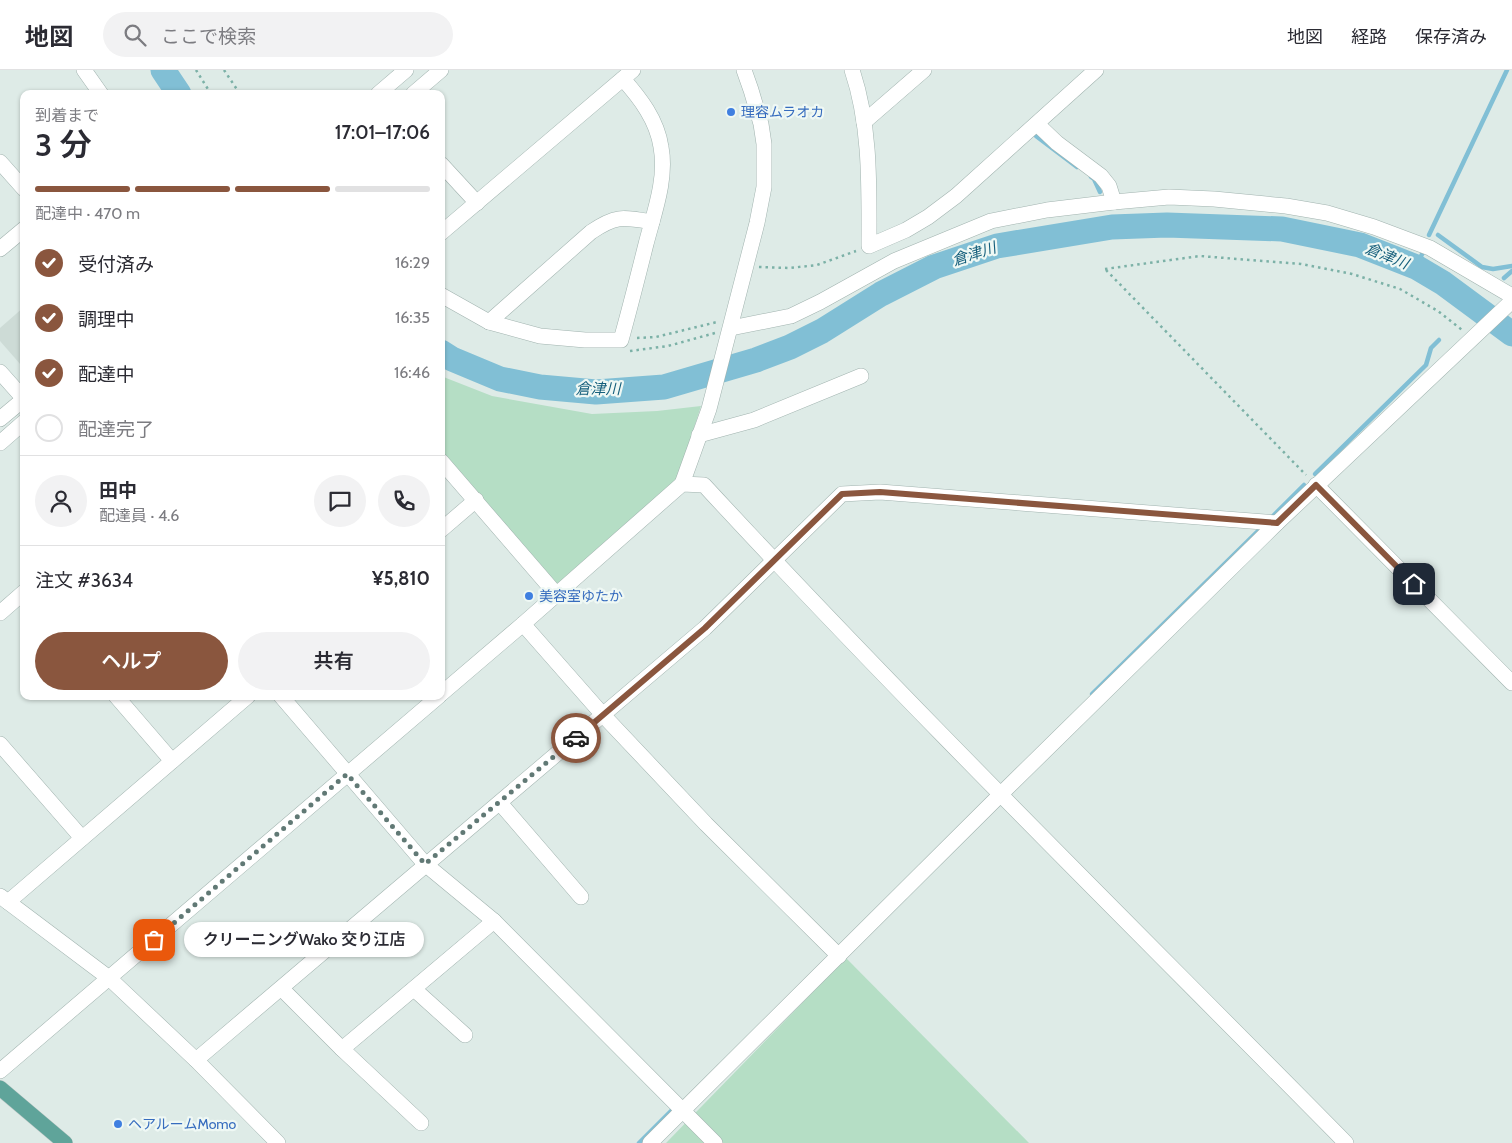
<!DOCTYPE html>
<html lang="ja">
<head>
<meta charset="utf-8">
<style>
	body { margin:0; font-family:Cabin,"Noto Sans JP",sans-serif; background:#f2f2f3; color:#2b2b33; height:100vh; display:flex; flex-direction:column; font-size:19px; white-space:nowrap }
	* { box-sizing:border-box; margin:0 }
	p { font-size:16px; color:#7c7c81 }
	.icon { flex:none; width:28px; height:28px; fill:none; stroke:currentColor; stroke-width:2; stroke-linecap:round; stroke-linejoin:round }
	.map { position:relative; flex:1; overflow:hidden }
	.drawer { position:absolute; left:20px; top:20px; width:425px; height:610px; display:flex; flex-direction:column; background:#fff; border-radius:10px; box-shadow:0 1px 4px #0004 }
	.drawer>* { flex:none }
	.pin { position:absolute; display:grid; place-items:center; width:42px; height:42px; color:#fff; margin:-21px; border-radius:10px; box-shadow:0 2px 8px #0006 }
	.courier { position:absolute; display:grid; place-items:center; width:50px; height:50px; margin:-25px; border:4px solid #8a563e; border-radius:50%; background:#fff; color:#222; box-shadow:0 1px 6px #0007 }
	.bubble { position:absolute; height:35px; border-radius:18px; background:#fff; box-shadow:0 1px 4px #0004; font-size:16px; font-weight:600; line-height:35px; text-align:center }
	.summary em { font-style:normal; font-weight:600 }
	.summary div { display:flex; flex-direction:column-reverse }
	.summary { display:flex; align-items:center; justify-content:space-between; height:85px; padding:0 15px }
	h1 { font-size:32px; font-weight:600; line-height:38px }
	.bar { display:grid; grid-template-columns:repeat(4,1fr); gap:8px 5px; align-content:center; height:60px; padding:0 15px }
	.bar i { height:6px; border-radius:4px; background:#e1e1e2 }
	.bar .current { background:#8a563e }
	.bar p { grid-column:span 4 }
	.line { display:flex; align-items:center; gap:12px; padding:0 15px; border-top:1px solid #e1e1e2 }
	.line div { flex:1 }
	.round { display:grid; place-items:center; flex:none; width:52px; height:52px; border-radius:26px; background:#f2f2f3 }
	ol { padding:0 15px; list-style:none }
	li { display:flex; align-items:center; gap:15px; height:55px }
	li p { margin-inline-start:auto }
	li .icon { padding:5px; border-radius:50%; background:#8a563e; color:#fff; stroke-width:4 }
	li:last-child { color:#7c7c81 }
	li i { width:28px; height:28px; border:2px solid #e1e1e2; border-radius:50% }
	.primary-button { display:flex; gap:10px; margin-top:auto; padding:10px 15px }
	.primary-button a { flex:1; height:58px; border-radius:30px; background:#8a563e; color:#fff; font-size:20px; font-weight:600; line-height:58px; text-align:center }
	.primary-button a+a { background:#f2f2f3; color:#2b2b33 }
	header { display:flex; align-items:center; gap:30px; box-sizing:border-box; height:70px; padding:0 25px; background:#fff; border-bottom:1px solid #e1e1e2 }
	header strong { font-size:24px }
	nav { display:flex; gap:28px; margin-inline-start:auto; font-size:18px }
	.search { width:350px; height:45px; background:#f2f2f3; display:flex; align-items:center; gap:12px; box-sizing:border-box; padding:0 18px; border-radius:28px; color:#7c7c81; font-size:19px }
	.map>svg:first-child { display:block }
	.built { fill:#cddbd6 }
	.green { fill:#b5dec5 }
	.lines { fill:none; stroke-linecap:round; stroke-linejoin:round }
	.stream { stroke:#81bfd5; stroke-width:4.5 }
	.river { stroke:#81bfd5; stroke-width:25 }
	.minor-casing { stroke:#a1b3af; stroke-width:16 }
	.major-casing { stroke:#c0c8c7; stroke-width:16 }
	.path { stroke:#7cb1a7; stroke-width:2.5; stroke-dasharray:2.5 4; stroke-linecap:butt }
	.minor { stroke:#fff; stroke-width:15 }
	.major { stroke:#5fa49a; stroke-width:15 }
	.done { stroke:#617975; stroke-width:5; stroke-dasharray:0 9 }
	.route { stroke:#8a563e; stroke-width:6 }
	.shop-dot { fill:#3f7fe0; stroke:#eff8f4; stroke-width:2 }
	.labels { text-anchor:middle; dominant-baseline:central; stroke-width:4.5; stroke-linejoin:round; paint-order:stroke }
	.shop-label { font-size:14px; fill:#366cbe; stroke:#eff8f4; text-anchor:start }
	.water-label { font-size:15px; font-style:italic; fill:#155f7c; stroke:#eff8f4 }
</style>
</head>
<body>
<header>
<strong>地図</strong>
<div class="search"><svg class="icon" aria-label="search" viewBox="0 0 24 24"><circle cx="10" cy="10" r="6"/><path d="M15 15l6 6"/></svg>ここで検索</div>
<nav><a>地図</a><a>経路</a><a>保存済み</a></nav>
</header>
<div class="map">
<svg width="1512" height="1073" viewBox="0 0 1512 1073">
	<rect width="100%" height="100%" fill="#deebe7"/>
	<polygon class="built" points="24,237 24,295 21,295 0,271 0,258"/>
	<g class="green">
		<polygon points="441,306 492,326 592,344 657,341 701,336 676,413 557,516 441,382"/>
		<polygon points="846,888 1029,1073 666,1073"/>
	</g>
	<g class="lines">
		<g class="stream">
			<polyline points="1036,66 1077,97"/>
			<polyline points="1091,107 1094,109 1100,122"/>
			<polyline points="1429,165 1507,0"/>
			<polyline points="1438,165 1482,197 1493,199 1512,196"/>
			<polyline points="1416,197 1423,182"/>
			<polyline points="1504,208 1512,201"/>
			<polyline points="1315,404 1426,295 1431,278 1439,270"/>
			<polyline points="1273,446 1304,415"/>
			<polyline points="1092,624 1260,459"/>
			<polyline points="639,1073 672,1040"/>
		</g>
		<g class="river">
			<polyline points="163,0 179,24"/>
			<polyline points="441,282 452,289 500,309 540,317 596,322 664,317 756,290 790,277 822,261 881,224 934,197 997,176 1112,157 1167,155 1282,159 1360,175 1416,197 1443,213 1512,264"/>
		</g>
		<defs>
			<g id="minor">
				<polyline points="84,0 101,24"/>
				<path d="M852,0C871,56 869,118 869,176L906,160L928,147L956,126L1096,0"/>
				<polyline points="378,24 406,0"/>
				<polyline points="413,24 441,0"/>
				<polyline points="864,52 924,0"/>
				<polyline points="1037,54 1057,73 1101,106 1109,116 1114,132"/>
				<polyline points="0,92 24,119"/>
				<polyline points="441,94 477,133"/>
				<polyline points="441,163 633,0"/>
				<polyline points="0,179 24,159"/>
				<path d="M441,225L489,252L540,266L585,270H621C630,238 638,206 646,174C654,143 667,109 661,77C657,50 640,28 623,9"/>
				<path d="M489,252L591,162C616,145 623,147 652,152"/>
				<polyline points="731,258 791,246 820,232 894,191 991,151 1047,140 1114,132 1169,127 1214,129 1286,136 1327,143 1374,157 1430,178 1512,226"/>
				<polyline points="0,302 24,329"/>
				<polyline points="0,349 24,329"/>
				<polyline points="699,365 754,350 861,306"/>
				<polyline points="0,373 24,352"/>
				<polyline points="441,391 556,524"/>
				<polyline points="682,414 709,339 757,153 764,117 764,74 761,54 751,20 744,0"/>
				<polyline points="1316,415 1512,613"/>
				<polyline points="441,460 476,430"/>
				<polyline points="0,543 24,522"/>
				<polyline points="523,554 603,645 706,754 839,886"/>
				<path d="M441,624L523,554L682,414L704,415C912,640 1131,855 1346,1073"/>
				<polyline points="116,626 172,691"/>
				<polyline points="281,626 425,794 494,851 715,1073"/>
				<polyline points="0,674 82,768"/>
				<polyline points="500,733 581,827"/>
				<polyline points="0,826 109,908 196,990 278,1073"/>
				<polyline points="8,832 248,626"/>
				<polyline points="282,919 342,979 421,1053"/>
				<polyline points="414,919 465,965"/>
				<polyline points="342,979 494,851"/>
				<polyline points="196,990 705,558 842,424 880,422 1277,453"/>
				<polyline points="0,1001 439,626"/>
				<polyline points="650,1073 1001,724 1277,453 1512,231"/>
			</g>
			<polyline id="major" points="0,1018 65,1073"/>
		</defs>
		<use href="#minor" class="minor-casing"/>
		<use href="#major" class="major-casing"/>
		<g class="path">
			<polyline points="196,0 211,24"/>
			<polyline points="224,0 240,24"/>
			<polyline points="759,197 790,198 817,195 856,181"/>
			<polyline points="1105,199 1200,186 1301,194 1352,204 1400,219 1438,241 1462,260"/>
			<polyline points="1106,200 1306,405"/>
			<polyline points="637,268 656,267 717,252"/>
			<polyline points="630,281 668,276 715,263"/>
		</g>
		<use href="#minor" class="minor"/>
		<use href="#major" class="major"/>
	</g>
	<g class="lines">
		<polyline class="done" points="154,870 347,704 425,794 576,668"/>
		<polyline class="route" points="576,668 705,558 842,424 880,422 1277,453 1316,415 1414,514"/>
	</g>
	<g class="shop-dot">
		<circle cx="731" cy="42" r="5"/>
		<circle cx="529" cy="526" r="5"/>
		<circle cx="118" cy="1054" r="5"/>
	</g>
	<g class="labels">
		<g class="shop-label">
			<text x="741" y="42">理容ムラオカ</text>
			<text x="539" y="526">美容室ゆたか</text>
			<text x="128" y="1054">ヘアルームMomo</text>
		</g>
		<g class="water-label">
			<text transform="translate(974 184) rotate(-18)">倉津川</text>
			<text transform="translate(1387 186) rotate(22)">倉津川</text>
			<text x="598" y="319">倉津川</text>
		</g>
	</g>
</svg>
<div class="pin" style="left:154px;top:870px;background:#ea580c"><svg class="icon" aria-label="bag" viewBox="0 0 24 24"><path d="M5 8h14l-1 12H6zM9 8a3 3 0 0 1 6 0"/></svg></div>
<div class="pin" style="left:1414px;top:514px;background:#1f2937"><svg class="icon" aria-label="home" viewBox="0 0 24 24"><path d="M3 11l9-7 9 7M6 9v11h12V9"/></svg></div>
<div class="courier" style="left:576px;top:668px"><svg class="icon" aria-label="car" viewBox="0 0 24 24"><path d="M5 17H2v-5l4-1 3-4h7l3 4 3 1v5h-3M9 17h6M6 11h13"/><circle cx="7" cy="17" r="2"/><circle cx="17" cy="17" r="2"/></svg></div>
<div class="bubble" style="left:184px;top:852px;width:240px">クリーニングWako 交り江店</div>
<section class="drawer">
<div class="summary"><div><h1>3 分</h1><p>到着まで</p></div><em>17:01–17:06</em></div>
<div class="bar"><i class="current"></i><i class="current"></i><i class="current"></i><i></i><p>配達中 · 470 m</p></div>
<ol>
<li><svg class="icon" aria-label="check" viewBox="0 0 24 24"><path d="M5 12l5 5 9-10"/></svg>受付済み<p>16:29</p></li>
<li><svg class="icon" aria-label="check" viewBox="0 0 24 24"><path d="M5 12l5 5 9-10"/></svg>調理中<p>16:35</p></li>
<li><svg class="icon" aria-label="check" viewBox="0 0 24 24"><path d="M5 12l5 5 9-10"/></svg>配達中<p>16:46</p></li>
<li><i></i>配達完了</li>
</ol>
<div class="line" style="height:90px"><a class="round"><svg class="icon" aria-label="person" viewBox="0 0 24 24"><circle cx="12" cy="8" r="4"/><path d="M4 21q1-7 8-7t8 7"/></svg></a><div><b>田中</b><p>配達員 · 4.6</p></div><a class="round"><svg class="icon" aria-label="chat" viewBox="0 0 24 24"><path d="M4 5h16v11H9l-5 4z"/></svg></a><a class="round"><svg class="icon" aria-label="phone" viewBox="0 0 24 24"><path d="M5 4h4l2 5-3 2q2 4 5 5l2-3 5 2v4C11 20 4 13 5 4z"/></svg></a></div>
<div class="line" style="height:65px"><div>注文 #3634</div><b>¥5,810</b></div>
<div class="primary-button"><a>ヘルプ</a><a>共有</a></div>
</section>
</div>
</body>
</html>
